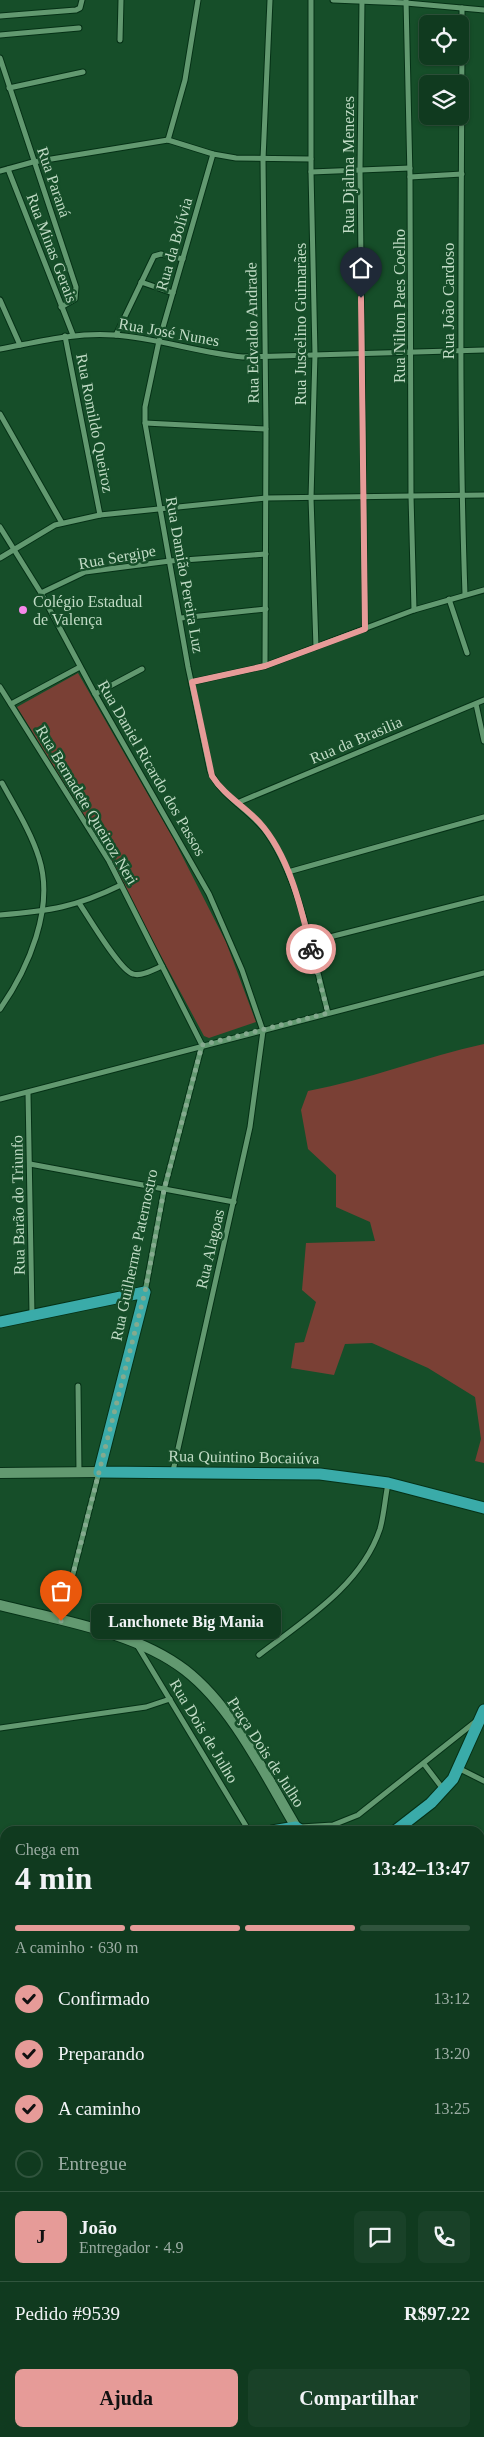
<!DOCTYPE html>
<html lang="pt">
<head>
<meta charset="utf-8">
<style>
	body { margin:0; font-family:Georgia,serif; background:#194128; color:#f1f3f6; height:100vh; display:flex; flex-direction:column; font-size:19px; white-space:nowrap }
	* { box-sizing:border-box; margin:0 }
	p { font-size:16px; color:#9cada4 }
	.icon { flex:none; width:28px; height:28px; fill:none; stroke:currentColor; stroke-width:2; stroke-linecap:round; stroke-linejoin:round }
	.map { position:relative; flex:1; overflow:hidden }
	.details { position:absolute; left:0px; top:1826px; width:485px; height:611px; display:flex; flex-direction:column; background:#103a1f; border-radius:15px 15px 0 0; box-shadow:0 1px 4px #0004,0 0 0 1px #30543d }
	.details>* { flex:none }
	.controls { position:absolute; left:419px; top:15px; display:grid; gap:10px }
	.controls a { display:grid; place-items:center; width:50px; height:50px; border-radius:8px; background:#103a1f; box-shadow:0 1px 4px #0004,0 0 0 1px #30543d; font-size:25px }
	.pin { position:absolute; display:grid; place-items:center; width:42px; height:42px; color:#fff; margin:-51px -21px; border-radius:50% 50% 50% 0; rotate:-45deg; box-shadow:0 0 5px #0007 }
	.pin .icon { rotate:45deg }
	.courier { position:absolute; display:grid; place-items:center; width:50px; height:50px; margin:-25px; border:4px solid #e69b98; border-radius:50%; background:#fff; color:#222; box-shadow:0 1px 6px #0007 }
	.bubble { position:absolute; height:35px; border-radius:8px; background:#103a1f; box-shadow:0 1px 4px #0004,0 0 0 1px #30543d; font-size:16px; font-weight:700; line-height:35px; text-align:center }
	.summary em { font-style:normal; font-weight:700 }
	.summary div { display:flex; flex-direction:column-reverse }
	.summary { display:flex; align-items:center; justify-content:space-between; height:85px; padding:0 15px }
	h1 { font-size:32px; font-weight:700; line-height:38px }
	.bar { display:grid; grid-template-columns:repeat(4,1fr); gap:8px 5px; align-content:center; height:60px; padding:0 15px }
	.bar i { height:6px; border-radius:4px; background:#30543d }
	.bar .selected { background:#e69b98 }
	.bar p { grid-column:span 4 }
	.line { display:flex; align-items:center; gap:12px; padding:0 15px; border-top:1px solid #30543d }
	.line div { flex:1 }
	.round { display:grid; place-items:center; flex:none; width:52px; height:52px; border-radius:8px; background:#194128 }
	ol { padding:0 15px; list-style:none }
	li { display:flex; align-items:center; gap:15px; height:55px }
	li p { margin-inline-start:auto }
	li .icon { padding:5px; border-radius:50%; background:#e69b98; color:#111; stroke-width:4 }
	li:last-child { color:#9cada4 }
	li i { width:28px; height:28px; border:2px solid #30543d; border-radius:50% }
	.button { display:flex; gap:10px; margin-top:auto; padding:10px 15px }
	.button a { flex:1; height:58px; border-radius:8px; background:#e69b98; color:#111; font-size:20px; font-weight:700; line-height:58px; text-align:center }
	.button a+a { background:#194128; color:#f1f3f6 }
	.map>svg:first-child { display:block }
	.green { fill:#7a4035 }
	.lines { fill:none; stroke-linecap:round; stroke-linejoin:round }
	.street-casing { stroke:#053116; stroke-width:7 }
	.secondary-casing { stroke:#053116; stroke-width:12 }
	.primary-casing { stroke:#053116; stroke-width:13 }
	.street { stroke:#629970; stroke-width:5 }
	.secondary { stroke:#629970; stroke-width:10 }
	.primary { stroke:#3aaba9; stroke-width:11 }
	.done { stroke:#84aa8e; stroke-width:5; stroke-dasharray:0 9 }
	.route { stroke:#e69b98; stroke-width:6 }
	.poi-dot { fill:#f788eb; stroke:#164e29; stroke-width:2 }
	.labels { text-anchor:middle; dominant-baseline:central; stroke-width:5; stroke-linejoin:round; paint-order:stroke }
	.street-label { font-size:16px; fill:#c0dbc5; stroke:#164e29 }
	.poi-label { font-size:16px; fill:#c0dbc5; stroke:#164e29; text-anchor:start }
</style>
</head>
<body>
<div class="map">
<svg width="484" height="2437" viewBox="0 0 484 2437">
	<rect width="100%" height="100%" fill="#164e29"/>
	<g class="green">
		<polygon points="78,673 174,840 226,942 256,1022 209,1038 204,1036 96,835 17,707"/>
		<path d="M484,1044V1463L475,1461L481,1439L475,1397L428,1368L372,1343L345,1344L334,1375L291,1368L295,1343L304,1342L316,1302L302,1290L306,1243L375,1241L370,1222L336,1207V1175L308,1149L301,1110L308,1091C368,1080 424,1057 484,1044Z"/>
	</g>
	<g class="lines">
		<defs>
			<g id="street">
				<polyline points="311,0 311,172 315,354 311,498 316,647"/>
				<polyline points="333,0 406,3 484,10"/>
				<polyline points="362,0 360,169 365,629"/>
				<polyline points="406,0 410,177 411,496 414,610"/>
				<path d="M462,8C462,204 458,399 465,594"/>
				<polyline points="0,16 76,10 80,8 82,0"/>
				<polyline points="0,35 79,28"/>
				<polyline points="120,40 121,0"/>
				<polyline points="0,58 76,287 75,299 61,307"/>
				<polyline points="9,88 83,72"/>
				<polyline points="168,140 185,80 198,0"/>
				<path d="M213,154L159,341L145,407V423L188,667L210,771C221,797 251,810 267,833C300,880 313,957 328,1013"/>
				<polyline points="8,169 73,335"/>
				<polyline points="0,171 33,162 168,140 213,154 236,158 311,159"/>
				<polyline points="311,172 410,168"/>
				<polyline points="410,177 462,174"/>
				<polyline points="141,282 173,293"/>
				<polyline points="0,300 20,345"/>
				<polyline points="116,335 154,256 161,254 183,259"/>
				<polyline points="65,336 100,515"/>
				<path d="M0,349C38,342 75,332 114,335C158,338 199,353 243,357L484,350"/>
				<polyline points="0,414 62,523"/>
				<polyline points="145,423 266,429"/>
				<polyline points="0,527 41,593 95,694 209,894 242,970 263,1031 250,1127 173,1471"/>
				<polyline points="0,558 55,525 100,515 266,498 484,495"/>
				<polyline points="41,593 85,572 170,561 266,554"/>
				<polyline points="449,599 467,653"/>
				<polyline points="181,618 266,609"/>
				<polyline points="265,666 266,429 263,159 270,0"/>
				<polyline points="192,682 265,666 414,610 484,590"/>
				<polyline points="0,687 109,861 202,1045 164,1190 145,1292"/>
				<polyline points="95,694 142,669"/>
				<polyline points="11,704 80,667"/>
				<polyline points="476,704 484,741"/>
				<polyline points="237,803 484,700"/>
				<polyline points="288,872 484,817"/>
				<path d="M79,903C88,916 120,971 133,974C141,977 155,969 162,966"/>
				<path d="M0,915C50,911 76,907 121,885"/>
				<polyline points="310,942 484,898"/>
				<path d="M0,1009C28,969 55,908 39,858C31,832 15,807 2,783"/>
				<polyline points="28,1093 32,1314"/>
				<polyline points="0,1099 484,973"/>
				<polyline points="30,1164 234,1202"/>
				<polyline points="78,1386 79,1472"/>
				<polyline points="61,1621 99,1472"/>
				<polyline points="137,1645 249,1831"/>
				<path d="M259,1655C303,1621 361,1586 380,1529C384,1515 385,1498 388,1484"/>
				<polyline points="0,1728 146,1707 170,1699"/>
				<polyline points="424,1764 443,1789"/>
				<polyline points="460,1769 484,1781"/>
				<polyline points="301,1827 333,1825 358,1815 475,1722"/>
				<polyline points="480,2071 484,2077"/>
				<polyline points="480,2120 484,2118"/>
				<polyline points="0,2193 5,2195"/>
				<polyline points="0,2218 5,2203"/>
				<polyline points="480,2345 484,2352"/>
				<polyline points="480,2374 484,2373"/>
				<polyline points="480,2422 484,2433"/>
				<polyline points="218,2432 218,2437"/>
				<polyline points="325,2432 326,2437"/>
				<polyline points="123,2437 123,2432"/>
			</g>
			<g id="secondary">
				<polyline points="0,1473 99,1472"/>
				<path d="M0,1605C59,1620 136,1632 185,1670C233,1707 265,1775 296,1827"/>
				<polyline points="0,2055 5,2054"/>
			</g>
			<g id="primary">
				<polyline points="0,1322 145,1292 99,1472 320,1474 388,1483 484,1508"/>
				<polyline points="272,1831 296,1827 302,1831"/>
				<polyline points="395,1831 431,1803 453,1779 484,1710"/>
				<polyline points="0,1843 5,1858"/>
				<polyline points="27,2437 28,2432"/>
			</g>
		</defs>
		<use href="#street" class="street-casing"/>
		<use href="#secondary" class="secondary-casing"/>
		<use href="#primary" class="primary-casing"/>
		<use href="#street" class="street"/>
		<use href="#secondary" class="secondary"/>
		<use href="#primary" class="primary"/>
	</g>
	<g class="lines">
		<polyline class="done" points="61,1621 145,1292 164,1190 202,1045 328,1013 311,949"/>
		<path class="route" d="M311,949C301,907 289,855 259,822C244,806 224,795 212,776L192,682L265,666L365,629L361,298"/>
	</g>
	<circle class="poi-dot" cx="23" cy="610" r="5"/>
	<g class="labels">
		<g class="street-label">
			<text transform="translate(348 165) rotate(-90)">Rua Djalma Menezes</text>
			<text transform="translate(54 182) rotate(71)">Rua Paraná</text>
			<text transform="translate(174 244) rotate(-74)">Rua da Bolívia</text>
			<text transform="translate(52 248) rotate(69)">Rua Minas Gerais</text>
			<text transform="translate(448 301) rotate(-90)">Rua João Cardoso</text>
			<text transform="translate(399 306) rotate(-90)">Rua Nilton Paes Coelho</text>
			<text transform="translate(300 324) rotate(-90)">Rua Juscelino Guimarães</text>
			<text transform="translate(169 332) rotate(10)">Rua José Nunes</text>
			<text transform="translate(252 333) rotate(-91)">Rua Edvaldo Andrade</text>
			<text transform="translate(95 423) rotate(79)">Rua Romildo Queiroz</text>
			<text transform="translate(117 557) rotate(-10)">Rua Sergipe</text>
			<text transform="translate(185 575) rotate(80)">Rua Damião Pereira Luz</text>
			<text transform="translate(356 740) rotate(-23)">Rua da Brasilia</text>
			<text transform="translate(152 768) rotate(60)">Rua Daniel Ricardo dos Passos</text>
			<text transform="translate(87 805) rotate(59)">Rua Bernadete Queiroz Neri</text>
			<text transform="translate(18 1205) rotate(-91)">Rua Barão do Triunfo</text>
			<text transform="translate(210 1249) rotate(-77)">Rua Alagoas</text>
			<text transform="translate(134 1255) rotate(-78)">Rua Guilherme Paternostro</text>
			<text transform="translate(244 1457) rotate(1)">Rua Quintino Bocaiúva</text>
			<text transform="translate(204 1731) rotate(59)">Rua Dois de Julho</text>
			<text transform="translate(266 1752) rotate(57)">Praça Dois de Julho</text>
		</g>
		<g class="poi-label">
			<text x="33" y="601">Colégio Estadual<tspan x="33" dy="18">de Valença</tspan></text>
		</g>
	</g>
</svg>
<div class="controls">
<a><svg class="icon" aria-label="locate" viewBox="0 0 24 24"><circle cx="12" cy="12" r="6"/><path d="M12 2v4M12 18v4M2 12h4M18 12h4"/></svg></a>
<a><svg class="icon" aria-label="layers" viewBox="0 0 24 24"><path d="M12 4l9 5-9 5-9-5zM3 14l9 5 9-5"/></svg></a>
</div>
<div class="pin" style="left:61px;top:1621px;background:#ea580c"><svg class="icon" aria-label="bag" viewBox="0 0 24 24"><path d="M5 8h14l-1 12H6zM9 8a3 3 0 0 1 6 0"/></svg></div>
<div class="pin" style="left:361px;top:298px;background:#1f2937"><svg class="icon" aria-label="home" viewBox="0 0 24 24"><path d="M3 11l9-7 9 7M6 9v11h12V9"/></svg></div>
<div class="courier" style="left:311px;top:949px"><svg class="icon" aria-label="bike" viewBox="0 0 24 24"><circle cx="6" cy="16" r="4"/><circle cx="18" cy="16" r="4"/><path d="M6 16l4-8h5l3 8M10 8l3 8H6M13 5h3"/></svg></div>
<div class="bubble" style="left:91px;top:1604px;width:190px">Lanchonete Big Mania</div>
<section class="details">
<div class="summary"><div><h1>4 min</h1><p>Chega em</p></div><em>13:42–13:47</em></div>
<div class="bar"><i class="selected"></i><i class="selected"></i><i class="selected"></i><i></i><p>A caminho · 630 m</p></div>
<ol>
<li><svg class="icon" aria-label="check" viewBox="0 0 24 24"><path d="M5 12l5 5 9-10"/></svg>Confirmado<p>13:12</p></li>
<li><svg class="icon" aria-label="check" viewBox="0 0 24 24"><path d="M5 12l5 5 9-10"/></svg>Preparando<p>13:20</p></li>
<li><svg class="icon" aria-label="check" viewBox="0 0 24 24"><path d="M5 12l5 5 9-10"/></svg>A caminho<p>13:25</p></li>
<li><i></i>Entregue</li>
</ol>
<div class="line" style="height:90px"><b class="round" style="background:#e69b98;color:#111">J</b><div><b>João</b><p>Entregador · 4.9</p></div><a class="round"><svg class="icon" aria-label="chat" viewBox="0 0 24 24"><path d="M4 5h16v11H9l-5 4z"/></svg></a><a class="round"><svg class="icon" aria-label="phone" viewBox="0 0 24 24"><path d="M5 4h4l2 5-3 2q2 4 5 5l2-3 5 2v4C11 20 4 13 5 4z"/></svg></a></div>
<div class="line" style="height:65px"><div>Pedido #9539</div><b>R$97.22</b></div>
<div class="button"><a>Ajuda</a><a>Compartilhar</a></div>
</section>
</div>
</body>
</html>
